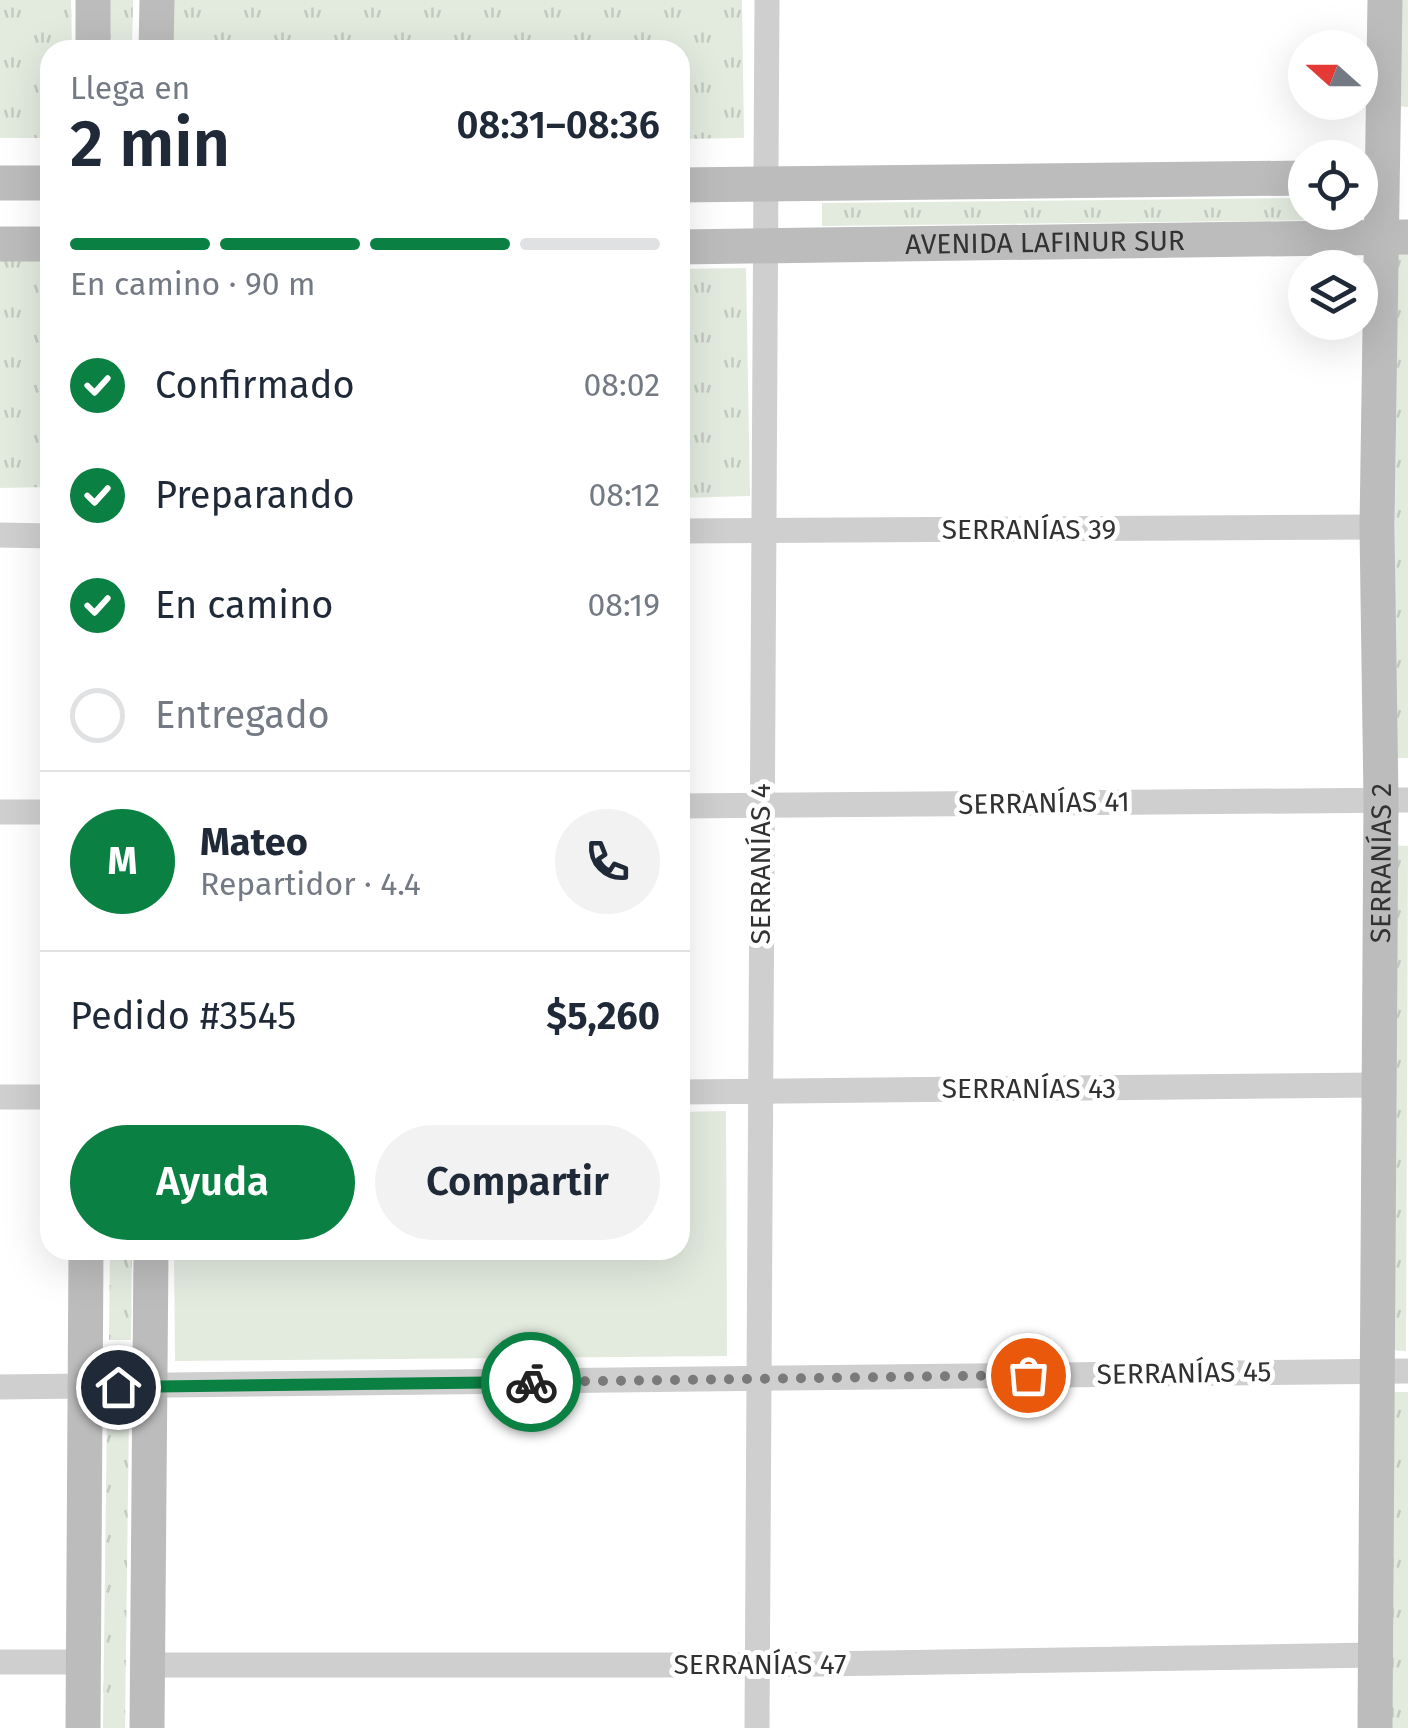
<!DOCTYPE html>
<html lang="es">
<head>
<meta charset="utf-8">
<style>
	body { margin:0; font-family:"Fira Sans",sans-serif; background:#f2f2f3; color:#1f2937; height:100vh; display:flex; flex-direction:column; font-size:38px; white-space:nowrap }
	* { box-sizing:border-box; margin:0 }
	p { font-size:32px; color:#747a83 }
	.icon { flex:none; width:55px; height:55px; fill:none; stroke:currentColor; stroke-width:2; stroke-linecap:round; stroke-linejoin:round }
	.map { position:relative; flex:1; overflow:hidden }
	.details { position:absolute; left:40px; top:40px; width:650px; height:1220px; display:flex; flex-direction:column; background:#fff; border-radius:30px; box-shadow:0 10px 40px #0002 }
	.details>* { flex:none }
	.needle { width:65px; rotate:291deg }
	.controls { position:absolute; left:1288px; top:30px; display:grid; gap:20px }
	.controls a { display:grid; place-items:center; width:90px; height:90px; border-radius:50%; background:#fff; box-shadow:0 10px 40px #0002; font-size:50px }
	.pin { position:absolute; display:grid; place-items:center; width:85px; height:85px; color:#fff; margin:-42px; border:5px solid #fff; border-radius:50%; box-shadow:0 2px 10px #0007 }
	.courier { position:absolute; display:grid; place-items:center; width:100px; height:100px; margin:-50px; border:8px solid #0b8043; border-radius:50%; background:#fff; color:#222; box-shadow:0 2px 12px #0007 }
	.overview em { font-style:normal; font-weight:600 }
	.overview div { display:flex; flex-direction:column-reverse }
	.overview { display:flex; align-items:center; justify-content:space-between; height:170px; padding:0 30px }
	h1 { font-size:65px; font-weight:600; line-height:75px }
	.bar { display:grid; grid-template-columns:repeat(4,1fr); gap:15px 10px; align-content:center; height:120px; padding:0 30px }
	.bar i { height:12px; border-radius:8px; background:#e0e1e3 }
	.bar .selected { background:#0b8043 }
	.bar p { grid-column:span 4 }
	.line { display:flex; align-items:center; gap:25px; padding:0 30px; border-top:2px solid #e0e1e3 }
	.line div { flex:1 }
	.round { display:grid; place-items:center; flex:none; width:105px; height:105px; border-radius:52px; background:#f2f2f3 }
	ol { padding:0 30px; list-style:none }
	li { display:flex; align-items:center; gap:30px; height:110px }
	li p { margin-inline-start:auto }
	li .icon { padding:10px; border-radius:50%; background:#0b8043; color:#fff; stroke-width:4 }
	li:last-child { color:#747a83 }
	li i { width:55px; height:55px; border:5px solid #e0e1e3; border-radius:50% }
	.primary-button { display:flex; gap:20px; margin-top:auto; padding:20px 30px }
	.primary-button a { flex:1; height:115px; border-radius:60px; background:#0b8043; color:#fff; font-size:40px; font-weight:600; line-height:115px; text-align:center }
	.primary-button a+a { background:#f2f2f3; color:#1f2937 }
	.map>svg:first-child { display:block }
	.grass { fill:url(#grass-tufts) }
	.green { fill:#e3ebdf }
	.lines { fill:none; stroke-linecap:round; stroke-linejoin:round }
	.street { stroke:#cfcfcf; stroke-width:25 }
	.secondary { stroke:#bcbcbc; stroke-width:35 }
	.done { stroke:#7a7a7a; stroke-width:10; stroke-dasharray:0 18 }
	.route { stroke:#0b8043; stroke-width:12 }
	.labels { text-anchor:middle; dominant-baseline:central; stroke-width:10; stroke-linejoin:round; paint-order:stroke }
	.street-label { font-size:28px; fill:#323232; stroke:#fff }
</style>
</head>
<body>
<div class="map">
<svg width="1408" height="1728" viewBox="0 0 1408 1728">
	<defs>
		<pattern id="grass-tufts" width="24" height="20" patternUnits="userSpaceOnUse" patternTransform="scale(2.5)"><rect width="24" height="20" fill="#e3ebdf"/><path d="M3 7l-1-3M5 7V3M7 7l1-3M15 17l-1-3M17 17v-4M19 17l1-3" fill="none" stroke="#c3cac0"/></pattern>
	</defs>
	<rect width="100%" height="100%" fill="#fff"/>
	<g class="grass">
		<polygon points="0,0 71,0 72,50 50,50 50,138 0,138"/>
		<polygon points="110,0 133,0 132,50 110,50"/>
		<polygon points="164,0 742,0 744,138 680,139 680,50 165,50"/>
		<polygon points="1396,0 1408,0 1408,107 1395,106"/>
		<polygon points="1305,198 1305,212 1325,213 1325,220 822,226 822,203"/>
		<polygon points="1398,253 1408,253 1408,758 1392,758"/>
		<polygon points="50,259 50,487 0,488 0,260"/>
		<polygon points="746,268 750,496 680,498 680,269"/>
		<polygon points="1389,845 1408,846 1406,1351 1384,1350"/>
		<polygon points="110,1250 132,1250 131,1340 109,1340"/>
		<polygon points="1389,1392 1408,1392 1408,1728 1385,1728"/>
		<polygon points="107,1414 129,1415 125,1728 103,1728"/>
	</g>
	<polygon class="green" points="726,1111 727,1356 175,1361 174,1250 680,1250 680,1112"/>
	<g class="lines">
		<g class="street">
			<polyline points="680,531 1377,527"/>
			<polyline points="0,535 50,536"/>
			<polyline points="680,806 1408,800"/>
			<polyline points="0,812 50,812"/>
			<polyline points="680,1092 1377,1085"/>
			<polyline points="0,1097 50,1097"/>
			<polyline points="0,1387 1408,1371"/>
			<polyline points="0,1662 83,1662"/>
			<polyline points="147,1665 757,1665 1374,1655"/>
			<polyline points="757,1728 767,0"/>
		</g>
		<g class="secondary">
			<polyline points="93,50 93,0"/>
			<polyline points="156,50 157,0"/>
			<polyline points="0,183 50,183"/>
			<polyline points="680,185 1305,178"/>
			<polyline points="0,244 50,244"/>
			<path id="s1" d="M680,247L1408,237"/>
			<polyline points="83,1728 86,1250"/>
			<polyline points="147,1728 151,1250"/>
			<path id="s2" d="M1375,1728L1381,800L1377,527L1385,0"/>
		</g>
	</g>
	<g class="lines">
		<polyline class="done" points="531,1382 1028,1375"/>
		<polyline class="route" points="118,1387 531,1382"/>
	</g>
	<g class="labels">
		<g class="street-label">
			<text stroke="none"><textPath href="#s1" startOffset="365">AVENIDA LAFINUR SUR</textPath></text>
			<text x="1029" y="529">SERRANÍAS 39</text>
			<text transform="translate(1044 803) rotate(-1)">SERRANÍAS 41</text>
			<text transform="translate(760 864) rotate(-90)">SERRANÍAS 4</text>
			<text stroke="none"><textPath href="#s2" startOffset="865">SERRANÍAS 2</textPath></text>
			<text x="1029" y="1088">SERRANÍAS 43</text>
			<text transform="translate(1184 1373) rotate(-1)">SERRANÍAS 45</text>
			<text x="760" y="1664">SERRANÍAS 47</text>
		</g>
	</g>
</svg>
<div class="controls">
<a><svg class="needle" viewBox="-14 -14 28 28"><path d="M0-13l5 13h-10z" fill="#e53935"/><path d="M0 13l5-13h-10z" fill="#747a83"/></svg></a>
<a><svg class="icon" aria-label="locate" viewBox="0 0 24 24"><circle cx="12" cy="12" r="6"/><path d="M12 2v4M12 18v4M2 12h4M18 12h4"/></svg></a>
<a><svg class="icon" aria-label="layers" viewBox="0 0 24 24"><path d="M12 4l9 5-9 5-9-5zM3 14l9 5 9-5"/></svg></a>
</div>
<div class="pin" style="left:1028px;top:1375px;background:#ea580c"><svg class="icon" aria-label="bag" viewBox="0 0 24 24"><path d="M5 8h14l-1 12H6zM9 8a3 3 0 0 1 6 0"/></svg></div>
<div class="pin" style="left:118px;top:1387px;background:#1f2937"><svg class="icon" aria-label="home" viewBox="0 0 24 24"><path d="M3 11l9-7 9 7M6 9v11h12V9"/></svg></div>
<div class="courier" style="left:531px;top:1382px"><svg class="icon" aria-label="bike" viewBox="0 0 24 24"><circle cx="6" cy="16" r="4"/><circle cx="18" cy="16" r="4"/><path d="M6 16l4-8h5l3 8M10 8l3 8H6M13 5h3"/></svg></div>
<section class="details">
<div class="overview"><div><h1>2 min</h1><p>Llega en</p></div><em>08:31–08:36</em></div>
<div class="bar"><i class="selected"></i><i class="selected"></i><i class="selected"></i><i></i><p>En camino · 90 m</p></div>
<ol>
<li><svg class="icon" aria-label="check" viewBox="0 0 24 24"><path d="M5 12l5 5 9-10"/></svg>Confirmado<p>08:02</p></li>
<li><svg class="icon" aria-label="check" viewBox="0 0 24 24"><path d="M5 12l5 5 9-10"/></svg>Preparando<p>08:12</p></li>
<li><svg class="icon" aria-label="check" viewBox="0 0 24 24"><path d="M5 12l5 5 9-10"/></svg>En camino<p>08:19</p></li>
<li><i></i>Entregado</li>
</ol>
<div class="line" style="height:180px"><b class="round" style="background:#0b8043;color:#fff">M</b><div><b>Mateo</b><p>Repartidor · 4.4</p></div><a class="round"><svg class="icon" aria-label="phone" viewBox="0 0 24 24"><path d="M5 4h4l2 5-3 2q2 4 5 5l2-3 5 2v4C11 20 4 13 5 4z"/></svg></a></div>
<div class="line" style="height:130px"><div>Pedido #3545</div><b>$5,260</b></div>
<div class="primary-button"><a>Ayuda</a><a>Compartir</a></div>
</section>
</div>
</body>
</html>
